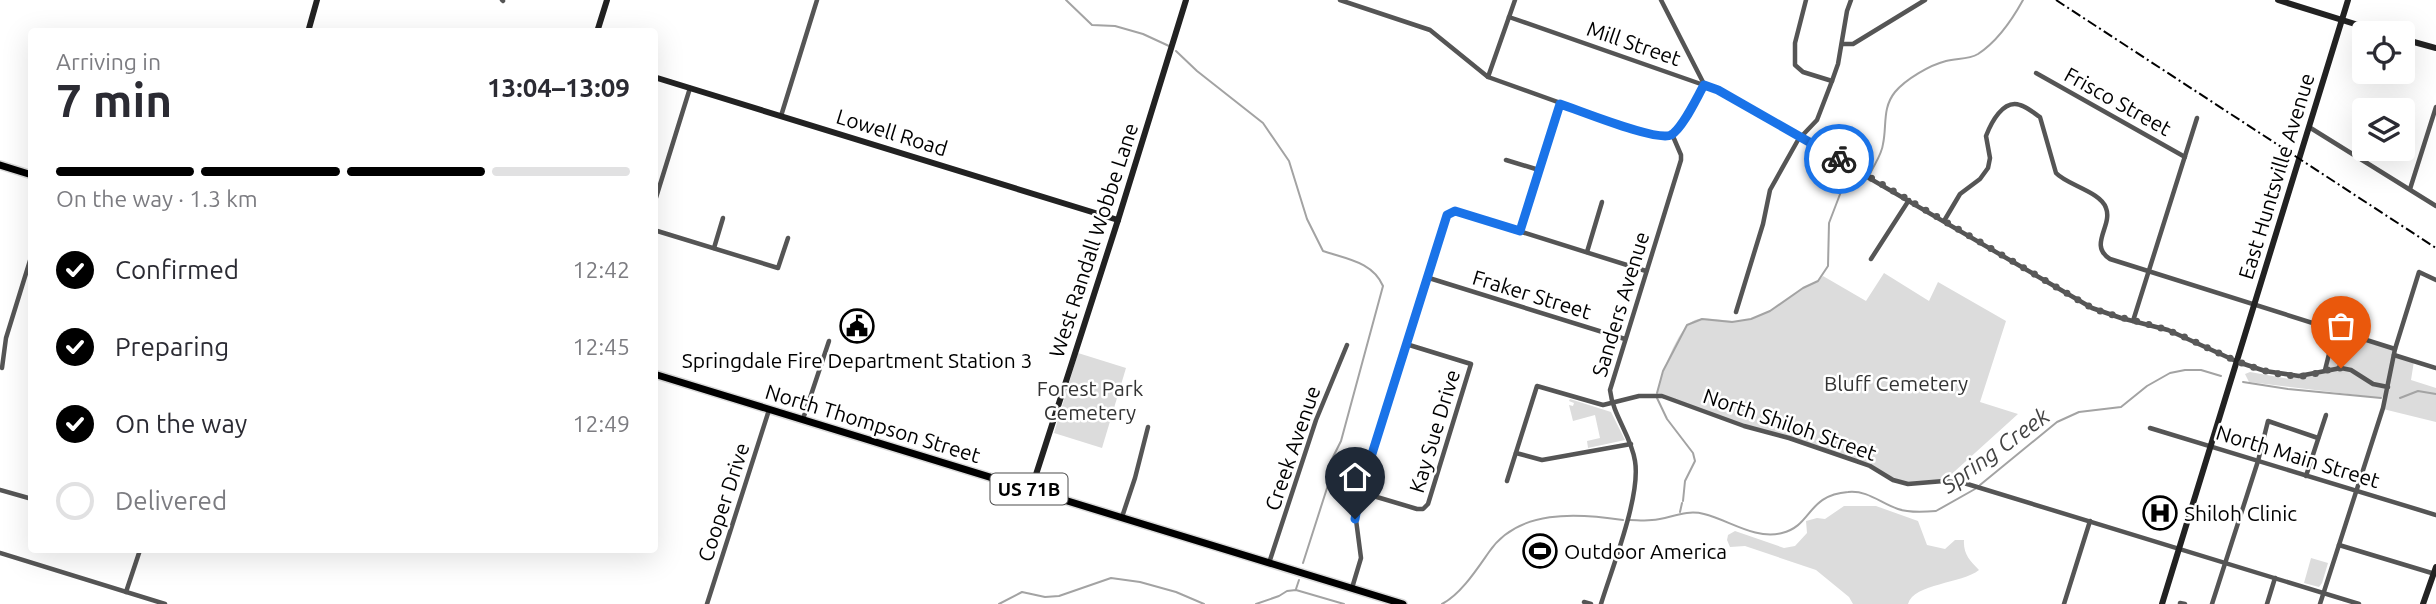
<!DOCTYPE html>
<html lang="en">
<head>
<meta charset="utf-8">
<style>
	body { margin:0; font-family:Ubuntu,sans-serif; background:#f2f2f3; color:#2b2b33; height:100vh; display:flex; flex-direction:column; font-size:26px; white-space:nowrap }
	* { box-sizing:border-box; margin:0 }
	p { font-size:23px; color:#7c7c81 }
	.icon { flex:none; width:38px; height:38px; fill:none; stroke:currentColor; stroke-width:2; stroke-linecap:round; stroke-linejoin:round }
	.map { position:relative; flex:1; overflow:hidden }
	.drawer { position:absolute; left:28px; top:28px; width:630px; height:525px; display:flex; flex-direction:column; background:#fff; border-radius:7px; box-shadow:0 7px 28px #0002 }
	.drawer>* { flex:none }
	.tools { position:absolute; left:2352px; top:21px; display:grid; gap:14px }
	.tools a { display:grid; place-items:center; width:63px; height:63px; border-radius:7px; background:#fff; box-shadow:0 7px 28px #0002; font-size:35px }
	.pin { position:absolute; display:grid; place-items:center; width:60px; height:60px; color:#fff; margin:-72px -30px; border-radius:50% 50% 50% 0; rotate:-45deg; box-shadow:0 0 7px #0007 }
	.pin .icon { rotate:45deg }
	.courier { position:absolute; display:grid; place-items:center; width:70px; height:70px; margin:-35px; border:5px solid #1a73e8; border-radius:50%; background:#fff; color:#222; box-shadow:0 2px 9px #0007 }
	.headline em { font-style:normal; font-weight:600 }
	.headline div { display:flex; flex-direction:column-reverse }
	.headline { display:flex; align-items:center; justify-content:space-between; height:119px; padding:0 28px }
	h1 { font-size:46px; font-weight:600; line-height:52px }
	.bar { display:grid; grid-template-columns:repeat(4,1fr); gap:10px 7px; align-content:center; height:84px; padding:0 28px }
	.bar i { height:9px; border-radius:5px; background:#e1e1e2 }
	.bar .active { background:#000 }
	.bar p { grid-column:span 4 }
	ol { padding:0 28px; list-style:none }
	li { display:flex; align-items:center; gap:21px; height:77px }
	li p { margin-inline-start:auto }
	li .icon { padding:7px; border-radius:50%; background:#000; color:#fff; stroke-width:4 }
	li:last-child { color:#7c7c81 }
	li i { width:38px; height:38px; border:4px solid #e1e1e2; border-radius:50% }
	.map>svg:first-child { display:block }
	.green { fill:#dcdcdc }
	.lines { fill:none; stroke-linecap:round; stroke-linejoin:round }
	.stream { stroke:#a3a3a3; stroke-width:2 }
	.primary-casing { stroke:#dbdbdb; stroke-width:10 }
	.street { stroke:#555; stroke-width:4.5 }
	.secondary { stroke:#222; stroke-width:6 }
	.primary { stroke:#000; stroke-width:7 }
	.rail { stroke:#000; stroke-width:2; stroke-dasharray:10 3.5 2 3.5; stroke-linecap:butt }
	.done { stroke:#595959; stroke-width:7; stroke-dasharray:0 12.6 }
	.route { stroke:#1a73e8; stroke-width:9 }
	.labels { text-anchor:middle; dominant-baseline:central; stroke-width:5; stroke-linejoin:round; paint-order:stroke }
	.shield { fill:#fff; stroke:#4c4c4c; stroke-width:2 }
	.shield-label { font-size:19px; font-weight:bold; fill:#000 }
	.street-label { font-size:21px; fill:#000; stroke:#fff }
	.poi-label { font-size:21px; fill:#000; stroke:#fff; text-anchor:start }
	.park-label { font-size:21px; fill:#333; stroke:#fff }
	.water-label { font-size:23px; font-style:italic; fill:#444; stroke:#fff }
</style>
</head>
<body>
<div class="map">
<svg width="2436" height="604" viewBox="0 0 2436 604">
	<rect width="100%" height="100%" fill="#fff"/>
	<g class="green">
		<path d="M1884,273L1929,301L1938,282L2006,321L1980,402L2018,414L1944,481L1914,484L1893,480L1856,461L1744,426L1657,396C1660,378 1677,327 1695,320C1709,316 1725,322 1738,321C1765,319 1784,300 1805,287C1812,283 1818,282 1823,276L1866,301Z"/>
		<polygon points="2335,330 2395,349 2395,355 2414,361 2411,380 2436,388 2436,422 2383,409 2386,395 2381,398 2249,382 2245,374 2250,372 2289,379 2325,370"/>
		<polygon points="1078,353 1126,368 1102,448 1054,433"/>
		<polygon points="1570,399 1611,412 1625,440 1588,448 1587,441 1600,438 1595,415 1573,421 1569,405 1573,406 1574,403 1569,401"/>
		<path d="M1844,506H1876L1918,521L1927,545L1945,549L1955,540H1964C1963,554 1970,561 1979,570C1962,584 1914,583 1908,604H1853L1849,597L1816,570L1745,546L1730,547L1727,540L1728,535L1735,531L1784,548L1795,546L1807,533L1806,521L1817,518L1825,519Z"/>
		<polygon points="2311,558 2328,563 2322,583 2319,587 2304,583"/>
	</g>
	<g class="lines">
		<g class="stream">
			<polyline points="1066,0 1092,25 1115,26 1143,34 1169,46"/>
			<path d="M1176,51L1197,71L1263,123L1289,161L1307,219L1323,251C1347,259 1373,262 1383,286L1341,441L1331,461L1328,485L1303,563"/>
			<path d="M1870,174C1874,165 1882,154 1883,144C1887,126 1882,108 1895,92C1906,79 1930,65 1946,61C1957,58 1968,60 1978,54C1998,41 2012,20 2023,0"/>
			<polyline points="2243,382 2288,389 2381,398"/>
			<polyline points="1657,393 1663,371 1687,325 1702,319 1732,322 1751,319 1770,311 1803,288 1818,281 1828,266 1829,223 1842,189 1845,185 1866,179"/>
			<polyline points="1657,398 1667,419 1693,453 1695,461 1685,481 1683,501"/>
			<polyline points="2400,398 2418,391 2436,394"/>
			<polyline points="1980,485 2057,422 2079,412 2121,407 2147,386 2170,373 2185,370 2201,370 2221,376"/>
			<polyline points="1680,512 1682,503"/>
			<path d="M1630,520C1637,520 1644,521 1652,520C1669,519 1685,509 1704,514C1729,520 1755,540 1782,533C1812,526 1807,495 1848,492C1868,490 1880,503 1898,509C1909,513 1924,512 1936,511L1975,489"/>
			<polyline points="1296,589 1299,580"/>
			<polyline points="999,604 1022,592 1045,597 1059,596 1111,578 1140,582 1176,592 1204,604"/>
			<polyline points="1256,604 1279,596 1287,591 1296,590 1344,604"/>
			<path d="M1442,604C1461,594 1477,569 1489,552C1518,509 1577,513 1623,520"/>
		</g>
		<defs>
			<g id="primary">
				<polyline points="0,165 32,175"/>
				<polyline points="654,374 1403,604"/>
			</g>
		</defs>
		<use href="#primary" class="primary-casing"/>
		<g class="street">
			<polyline points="502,0 503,1"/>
			<path d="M1340,0L1430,30L1488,77L1644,133C1651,135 1660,137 1667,136C1681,133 1697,97 1704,85"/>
			<polyline points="1661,0 1704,84"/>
			<polyline points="1806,0 1795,43 1795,65 1803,72 1832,81"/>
			<polyline points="1509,17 1718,90 2092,308 2121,318 2168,330 2238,362 2265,371 2299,376 2341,368 2351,370 2373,384 2388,387"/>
			<polyline points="1842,44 1853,44 1925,0"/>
			<polyline points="2036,73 2185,157"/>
			<polyline points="1488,77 1515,0"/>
			<polyline points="781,116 817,0"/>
			<polyline points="2309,127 2436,206"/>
			<polyline points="1506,160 1539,170"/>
			<polyline points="2410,189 2436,107"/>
			<polyline points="654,204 690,88"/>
			<path d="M1944,221L1960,194L1980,179L1988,168L1990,158L1986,136C1991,123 2003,99 2020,105C2027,107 2034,113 2040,117L2056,173C2067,185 2101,192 2106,208C2113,226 2088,245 2110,259L2395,349"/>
			<polyline points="654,230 778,268 788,238"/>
			<polyline points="1520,231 1560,104"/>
			<polyline points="714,248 723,218"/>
			<polyline points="1587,252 1602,202"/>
			<polyline points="1871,259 1909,200"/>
			<polyline points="1429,278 1625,339"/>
			<polyline points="1736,312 1763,224 1770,190 1798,140 1817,120 1832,81 1838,64 1847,11 1851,0"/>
			<polyline points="2133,321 2197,118"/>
			<polyline points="2394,355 2436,368"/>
			<polyline points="2,368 6,338 32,254"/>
			<polyline points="2325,370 2335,330"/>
			<polyline points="803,419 829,341"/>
			<polyline points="2150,428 2436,515"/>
			<polyline points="1516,453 1542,460 1631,444"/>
			<polyline points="2306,476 2326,415"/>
			<polyline points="1507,481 1537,386 1603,405 1639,396 1662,396 1744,426 1789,438 1856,461 1870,466 1893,480 1908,484 1944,481 1964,483 2359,604"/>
			<polyline points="0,490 32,499"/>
			<polyline points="1360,492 1417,509 1423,509 1428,504 1471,364 1406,344"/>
			<polyline points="1122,517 1135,478 1148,427"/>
			<polyline points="2339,545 2435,574"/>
			<polyline points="0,553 165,604"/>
			<polyline points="1269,563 1316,420 1347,345"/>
			<polyline points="1352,588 1361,558 1355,512 1447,215 1455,211 1646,271"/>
			<polyline points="126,592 140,550"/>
			<polyline points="1584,602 1591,604"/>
			<polyline points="2180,603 2185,604"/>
			<polyline points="707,604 769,410"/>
			<path d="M1601,604C1612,568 1641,496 1635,461C1631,435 1613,416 1610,390L1681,160V155L1672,134"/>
			<polyline points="2064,604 2090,521"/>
			<polyline points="2212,604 2258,461 2268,421 2318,438"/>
			<polyline points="2267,604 2275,578"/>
			<polyline points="2320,604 2383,408 2395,349 2419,272 2436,280"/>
		</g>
		<g class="secondary">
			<polyline points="2278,0 2384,33"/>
			<polyline points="308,32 317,0"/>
			<polyline points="597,32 607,0"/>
			<polyline points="2403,39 2436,48"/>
			<polyline points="654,77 1118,220"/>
			<polyline points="1031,490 1118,220 1186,0"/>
			<polyline points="2162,604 2348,0"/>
			<polyline points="2423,604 2436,567"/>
		</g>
		<use href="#primary" class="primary"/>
		<polyline class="rail" points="2056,0 2436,248"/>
	</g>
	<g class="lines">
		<path class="done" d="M1839,159L2092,308C2117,318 2145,322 2170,331C2213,348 2251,374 2298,376C2313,377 2326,368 2341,368"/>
		<path class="route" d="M1355,519L1360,492L1447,215L1455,211L1520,231L1560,104C1579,110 1656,142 1671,135C1683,128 1697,97 1704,85L1718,90L1839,159"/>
	</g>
	<defs>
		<symbol id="civic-ring" viewBox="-11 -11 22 22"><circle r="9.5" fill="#fff" stroke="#000" stroke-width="1.5"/><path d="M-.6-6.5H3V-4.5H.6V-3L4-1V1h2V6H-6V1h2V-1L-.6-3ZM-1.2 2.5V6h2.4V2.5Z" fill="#000"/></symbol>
		<symbol id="hospital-ring" viewBox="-11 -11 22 22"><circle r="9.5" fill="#fff" stroke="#000" stroke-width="1.5"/><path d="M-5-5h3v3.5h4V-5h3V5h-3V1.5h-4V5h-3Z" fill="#000"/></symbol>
		<symbol id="stadium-ring" viewBox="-11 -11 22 22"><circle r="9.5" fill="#fff" stroke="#000" stroke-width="1.5"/><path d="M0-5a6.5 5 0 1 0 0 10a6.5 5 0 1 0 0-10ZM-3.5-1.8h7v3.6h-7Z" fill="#000"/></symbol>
	</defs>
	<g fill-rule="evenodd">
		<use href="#civic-ring" x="838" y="307" width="38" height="38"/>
		<use href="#hospital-ring" x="2141" y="494" width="38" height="38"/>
		<use href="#stadium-ring" x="1521" y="532" width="38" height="38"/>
	</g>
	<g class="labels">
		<rect class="shield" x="990.5" y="473.5" width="77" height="31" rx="5"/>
		<g class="shield-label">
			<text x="1029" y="489">US 71B</text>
		</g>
		<g class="street-label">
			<text transform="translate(1634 43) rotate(19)">Mill Street</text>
			<text transform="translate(2118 101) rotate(29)">Frisco Street</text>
			<text transform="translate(892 132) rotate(17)">Lowell Road</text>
			<text transform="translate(2276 176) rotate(-73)">East Huntsville Avenue</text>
			<text transform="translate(1093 240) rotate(-72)">West Randall Wobbe Lane</text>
			<text transform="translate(1532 294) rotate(17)">Fraker Street</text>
			<text transform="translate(1620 304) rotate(-73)">Sanders Avenue</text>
			<text transform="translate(873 423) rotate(17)">North Thompson Street</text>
			<text transform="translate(1790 424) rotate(19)">North Shiloh Street</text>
			<text transform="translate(1434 431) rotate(-73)">Kay Sue Drive</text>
			<text transform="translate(1292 448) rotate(-71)">Creek Avenue</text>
			<text transform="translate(2298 456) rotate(17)">North Main Street</text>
			<text transform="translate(723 502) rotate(-72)">Cooper Drive</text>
		</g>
		<g class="poi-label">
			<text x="857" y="360" text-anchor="middle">Springdale Fire Department Station 3</text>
			<text x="2184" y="513">Shiloh Clinic</text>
			<text x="1564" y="551">Outdoor America</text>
		</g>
		<g class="park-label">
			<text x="1896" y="383">Bluff Cemetery</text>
			<text x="1090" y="388">Forest Park<tspan x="1090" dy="24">Cemetery</tspan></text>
		</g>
		<g class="water-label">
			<text transform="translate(1995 450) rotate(-36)">Spring Creek</text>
		</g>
	</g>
</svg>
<div class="tools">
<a><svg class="icon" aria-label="locate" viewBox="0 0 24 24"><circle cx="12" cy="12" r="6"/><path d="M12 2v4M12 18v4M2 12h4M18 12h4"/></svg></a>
<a><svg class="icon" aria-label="layers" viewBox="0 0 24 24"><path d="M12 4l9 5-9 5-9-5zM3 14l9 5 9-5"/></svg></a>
</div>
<div class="pin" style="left:2341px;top:368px;background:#ea580c"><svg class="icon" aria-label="bag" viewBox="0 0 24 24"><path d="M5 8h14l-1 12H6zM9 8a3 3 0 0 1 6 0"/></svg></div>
<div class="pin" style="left:1355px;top:519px;background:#1f2937"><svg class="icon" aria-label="home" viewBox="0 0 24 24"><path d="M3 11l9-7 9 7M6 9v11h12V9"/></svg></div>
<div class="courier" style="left:1839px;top:159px"><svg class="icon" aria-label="bike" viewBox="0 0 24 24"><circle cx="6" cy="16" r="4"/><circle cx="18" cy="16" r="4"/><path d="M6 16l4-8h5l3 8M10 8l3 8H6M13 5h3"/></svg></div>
<section class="drawer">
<div class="headline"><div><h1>7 min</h1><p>Arriving in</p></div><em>13:04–13:09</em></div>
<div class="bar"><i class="active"></i><i class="active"></i><i class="active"></i><i></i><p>On the way · 1.3 km</p></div>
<ol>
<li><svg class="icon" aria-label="check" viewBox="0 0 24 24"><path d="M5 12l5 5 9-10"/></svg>Confirmed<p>12:42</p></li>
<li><svg class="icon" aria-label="check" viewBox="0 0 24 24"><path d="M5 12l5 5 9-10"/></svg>Preparing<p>12:45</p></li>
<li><svg class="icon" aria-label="check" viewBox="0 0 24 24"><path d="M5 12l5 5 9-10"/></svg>On the way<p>12:49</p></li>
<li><i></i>Delivered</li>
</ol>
</section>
</div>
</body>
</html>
